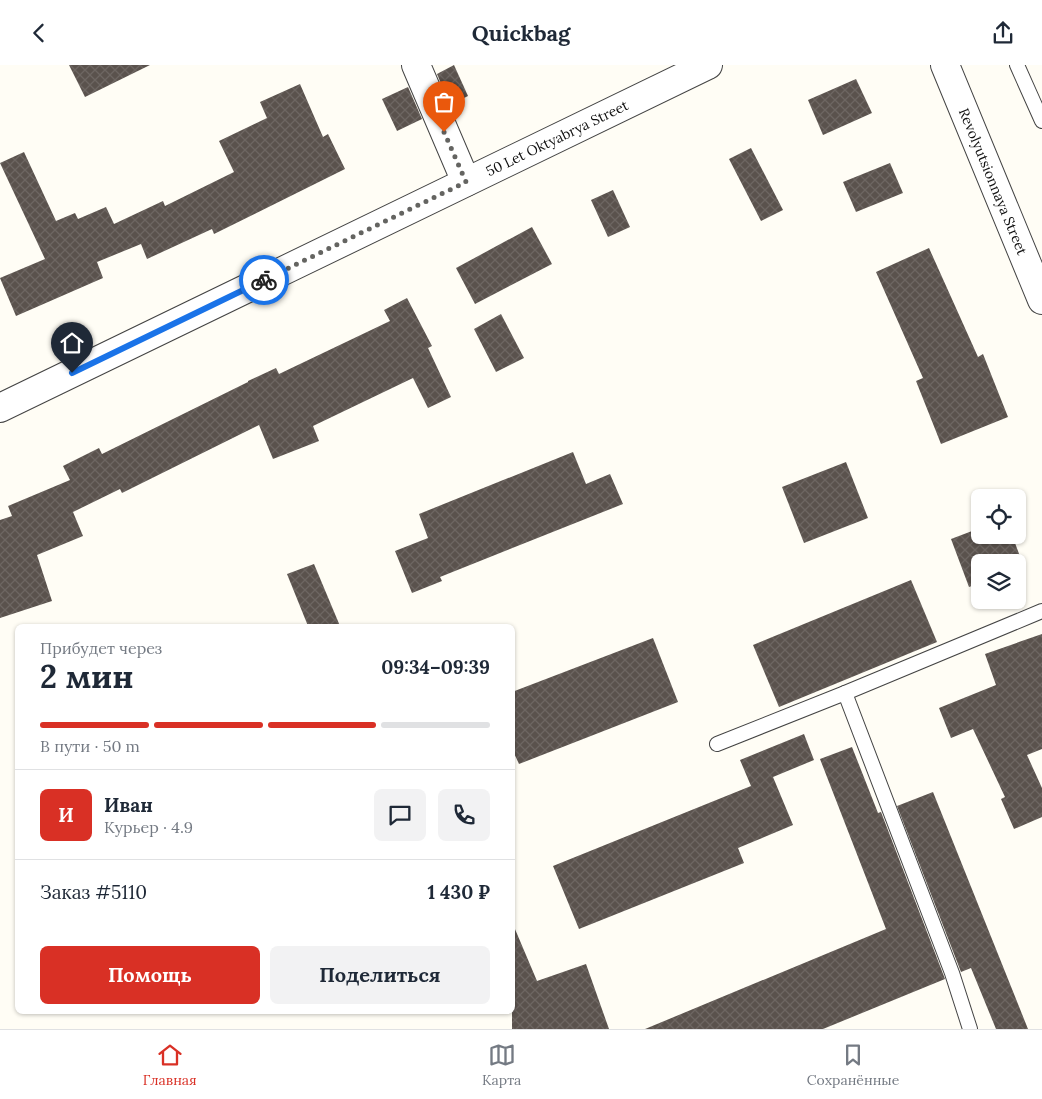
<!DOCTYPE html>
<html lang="ru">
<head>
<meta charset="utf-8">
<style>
	body { margin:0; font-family:Lora,serif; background:#f2f2f3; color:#1f2937; height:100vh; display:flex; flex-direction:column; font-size:19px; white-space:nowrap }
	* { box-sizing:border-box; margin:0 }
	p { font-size:16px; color:#747a83 }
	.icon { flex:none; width:28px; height:28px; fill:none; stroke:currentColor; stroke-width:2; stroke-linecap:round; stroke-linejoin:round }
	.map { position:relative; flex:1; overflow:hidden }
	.panel { position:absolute; left:15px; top:559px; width:500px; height:390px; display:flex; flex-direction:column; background:#fff; border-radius:8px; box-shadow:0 1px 4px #0004 }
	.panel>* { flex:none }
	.controls { position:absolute; left:971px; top:424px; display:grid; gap:10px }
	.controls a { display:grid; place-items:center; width:55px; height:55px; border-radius:8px; background:#fff; box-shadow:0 1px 4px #0004; font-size:25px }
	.pin { position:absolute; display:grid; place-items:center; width:42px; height:42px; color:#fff; margin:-51px -21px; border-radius:50% 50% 50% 0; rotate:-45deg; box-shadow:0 0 5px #0007 }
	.pin .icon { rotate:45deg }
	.courier { position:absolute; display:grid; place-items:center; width:50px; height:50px; margin:-25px; border:4px solid #1a73e8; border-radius:50%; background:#fff; color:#222; box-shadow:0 1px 6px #0007 }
	.summary em { font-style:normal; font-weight:700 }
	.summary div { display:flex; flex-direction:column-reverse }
	.summary { display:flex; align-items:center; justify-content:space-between; height:85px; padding:0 25px }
	h1 { font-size:32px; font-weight:700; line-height:38px }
	.bar { display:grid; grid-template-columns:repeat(4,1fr); gap:8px 5px; align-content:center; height:60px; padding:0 25px }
	.bar i { height:6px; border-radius:4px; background:#e0e1e3 }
	.bar .on { background:#d93025 }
	.bar p { grid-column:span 4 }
	.line { display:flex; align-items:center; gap:12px; padding:0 25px; border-top:1px solid #e0e1e3 }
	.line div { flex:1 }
	.round { display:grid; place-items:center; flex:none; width:52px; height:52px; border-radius:8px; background:#f2f2f3 }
	.action { display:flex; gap:10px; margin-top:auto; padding:10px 25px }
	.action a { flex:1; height:58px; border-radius:8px; background:#d93025; color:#fff; font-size:20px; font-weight:700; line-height:58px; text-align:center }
	.action a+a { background:#f2f2f3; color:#1f2937 }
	header { display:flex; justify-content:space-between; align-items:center; height:65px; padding:0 25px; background:#fff; font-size:22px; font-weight:700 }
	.dock { display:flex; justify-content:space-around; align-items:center; height:70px; border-top:1px solid #e0e1e3; background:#fff; font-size:14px; color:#747a83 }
	.dock a { display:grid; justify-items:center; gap:2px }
	.dock .on { color:#d93025 }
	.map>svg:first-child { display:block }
	.building { fill:url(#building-cross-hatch) }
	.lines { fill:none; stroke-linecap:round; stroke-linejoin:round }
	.service-casing { stroke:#444; stroke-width:16 }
	.minor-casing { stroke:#444; stroke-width:30 }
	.tertiary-casing { stroke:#444; stroke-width:30 }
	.service { stroke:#fff; stroke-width:14 }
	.minor { stroke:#fff; stroke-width:28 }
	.tertiary { stroke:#fff; stroke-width:28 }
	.done { stroke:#646461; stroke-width:5; stroke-dasharray:0 9 }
	.route { stroke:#1a73e8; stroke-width:6 }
	.labels { text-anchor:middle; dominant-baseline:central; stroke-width:5; stroke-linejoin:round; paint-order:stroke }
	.street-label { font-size:14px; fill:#111; stroke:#fff }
</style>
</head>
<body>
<header><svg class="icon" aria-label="back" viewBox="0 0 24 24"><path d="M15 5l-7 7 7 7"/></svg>Quickbag<svg class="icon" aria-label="share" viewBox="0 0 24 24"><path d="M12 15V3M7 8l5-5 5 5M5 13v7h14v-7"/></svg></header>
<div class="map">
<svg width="1042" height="964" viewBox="0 0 1042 964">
	<defs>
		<pattern id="building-cross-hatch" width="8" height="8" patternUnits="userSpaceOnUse" patternTransform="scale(1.25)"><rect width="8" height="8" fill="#5a524d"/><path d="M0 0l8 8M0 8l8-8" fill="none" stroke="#6d6662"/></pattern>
	</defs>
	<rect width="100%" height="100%" fill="#fffdf5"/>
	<g class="building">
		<polygon points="69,0 150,0 85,32"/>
		<polygon points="454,0 468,31 450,40 437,9"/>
		<polygon points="856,14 872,48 823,70 808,35"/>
		<polygon points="300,19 323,72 328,69 345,104 214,169 212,164 147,194 141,179 97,197 103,213 16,251 0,213 45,194 0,98 24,87 56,156 75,148 78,154 106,142 114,159 163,136 165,141 234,107 219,76 267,53 260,37"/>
		<polygon points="408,22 422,54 397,66 382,34"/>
		<polygon points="751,83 783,145 761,156 729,94"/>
		<polygon points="890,98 903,128 856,147 843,117"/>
		<polygon points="613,125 630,162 608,172 591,135"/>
		<polygon points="532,162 552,199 475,239 456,203"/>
		<polygon points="929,183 978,292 983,289 1008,352 941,379 916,316 923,313 876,207"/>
		<polygon points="407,233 432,281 428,283 451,332 428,343 413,313 313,361 319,376 273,394 259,360 122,428 120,424 73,447 83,471 37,490 52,536 0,553 0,455 12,451 8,441 70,415 63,401 99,383 102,389 248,317 248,316 276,303 279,309 390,256 384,245"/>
		<polygon points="501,249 524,293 496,307 474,264"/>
		<polygon points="573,387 586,419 610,409 623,439 440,512 442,516 412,528 395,486 428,473 419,449"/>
		<polygon points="846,397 868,453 804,478 782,422"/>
		<polygon points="980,463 980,470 1012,470 1024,502 1018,504 1018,498 980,498 980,518 969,522 951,474"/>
		<polygon points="314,499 340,561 308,561 287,509"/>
		<polygon points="911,515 937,577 779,642 753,580"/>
		<polygon points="1042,569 1042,684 1027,690 1042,723 1042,752 1014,764 1001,734 1005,732 973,664 951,673 939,643 996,620 985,589"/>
		<polygon points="653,573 678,637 519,699 512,684 512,627"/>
		<polygon points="804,669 814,695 773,712 793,760 738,783 744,798 579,864 553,801 751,721 740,695"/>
		<polygon points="852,682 878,748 881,747 945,914 823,964 645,964 886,864 820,694"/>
		<polygon points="933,727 1028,964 996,964 971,903 961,907 897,741"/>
		<polygon points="512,857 537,916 586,899 609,964 512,964"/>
	</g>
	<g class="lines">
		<defs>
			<g id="service">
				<polyline points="1017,0 1042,56"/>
				<polyline points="845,628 1042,546"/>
				<polyline points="717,679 845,628 952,908 970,964"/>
			</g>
			<polyline id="minor" points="416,0 466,117"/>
			<g id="tertiary">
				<path id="s1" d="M945,0L1042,235"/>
				<path id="s2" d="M0,343L708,0"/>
			</g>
		</defs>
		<use href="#service" class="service-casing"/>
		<use href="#minor" class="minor-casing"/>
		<use href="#tertiary" class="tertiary-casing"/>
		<use href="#service" class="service"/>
		<use href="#minor" class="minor"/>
		<use href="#tertiary" class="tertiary"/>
	</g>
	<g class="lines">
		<polyline class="done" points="264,215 466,117 444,67"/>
		<polyline class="route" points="72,308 264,215"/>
	</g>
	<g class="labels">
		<g class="street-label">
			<text stroke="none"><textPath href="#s2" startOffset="619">50 Let Oktyabrya Street</textPath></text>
			<text stroke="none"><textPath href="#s1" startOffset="126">Revolyutsionnaya Street</textPath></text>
		</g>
	</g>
</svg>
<div class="controls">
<a><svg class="icon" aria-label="locate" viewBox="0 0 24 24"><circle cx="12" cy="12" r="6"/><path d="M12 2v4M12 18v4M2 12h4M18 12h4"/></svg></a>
<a><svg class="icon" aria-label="layers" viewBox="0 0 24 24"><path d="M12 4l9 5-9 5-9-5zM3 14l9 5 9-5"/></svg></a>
</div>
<div class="pin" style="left:444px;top:67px;background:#ea580c"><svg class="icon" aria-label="bag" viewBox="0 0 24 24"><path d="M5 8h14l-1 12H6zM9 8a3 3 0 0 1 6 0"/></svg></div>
<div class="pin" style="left:72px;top:308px;background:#1f2937"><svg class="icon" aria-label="home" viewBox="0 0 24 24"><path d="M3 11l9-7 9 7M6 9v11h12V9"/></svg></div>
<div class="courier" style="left:264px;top:215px"><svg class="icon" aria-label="bike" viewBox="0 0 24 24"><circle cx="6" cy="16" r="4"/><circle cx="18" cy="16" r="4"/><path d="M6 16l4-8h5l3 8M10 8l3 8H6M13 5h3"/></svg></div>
<section class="panel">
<div class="summary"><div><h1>2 мин</h1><p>Прибудет через</p></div><em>09:34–09:39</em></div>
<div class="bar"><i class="on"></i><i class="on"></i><i class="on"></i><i></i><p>В пути · 50 m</p></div>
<div class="line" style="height:90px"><b class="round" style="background:#d93025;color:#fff">И</b><div><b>Иван</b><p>Курьер · 4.9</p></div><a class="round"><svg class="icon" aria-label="chat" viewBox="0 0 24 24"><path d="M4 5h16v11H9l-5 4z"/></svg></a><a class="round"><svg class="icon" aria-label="phone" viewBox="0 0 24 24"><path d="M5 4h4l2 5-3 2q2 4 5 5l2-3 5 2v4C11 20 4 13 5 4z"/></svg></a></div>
<div class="line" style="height:65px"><div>Заказ #5110</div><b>1 430 ₽</b></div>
<div class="action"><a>Помощь</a><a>Поделиться</a></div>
</section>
</div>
<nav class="dock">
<a class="on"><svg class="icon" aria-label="home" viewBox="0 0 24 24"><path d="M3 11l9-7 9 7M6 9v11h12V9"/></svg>Главная</a>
<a><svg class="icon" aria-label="map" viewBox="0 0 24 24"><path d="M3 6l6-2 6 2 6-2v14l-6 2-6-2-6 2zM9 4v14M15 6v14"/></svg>Карта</a>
<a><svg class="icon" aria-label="saved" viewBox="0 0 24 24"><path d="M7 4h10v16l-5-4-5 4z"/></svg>Сохранённые</a>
</nav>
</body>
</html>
